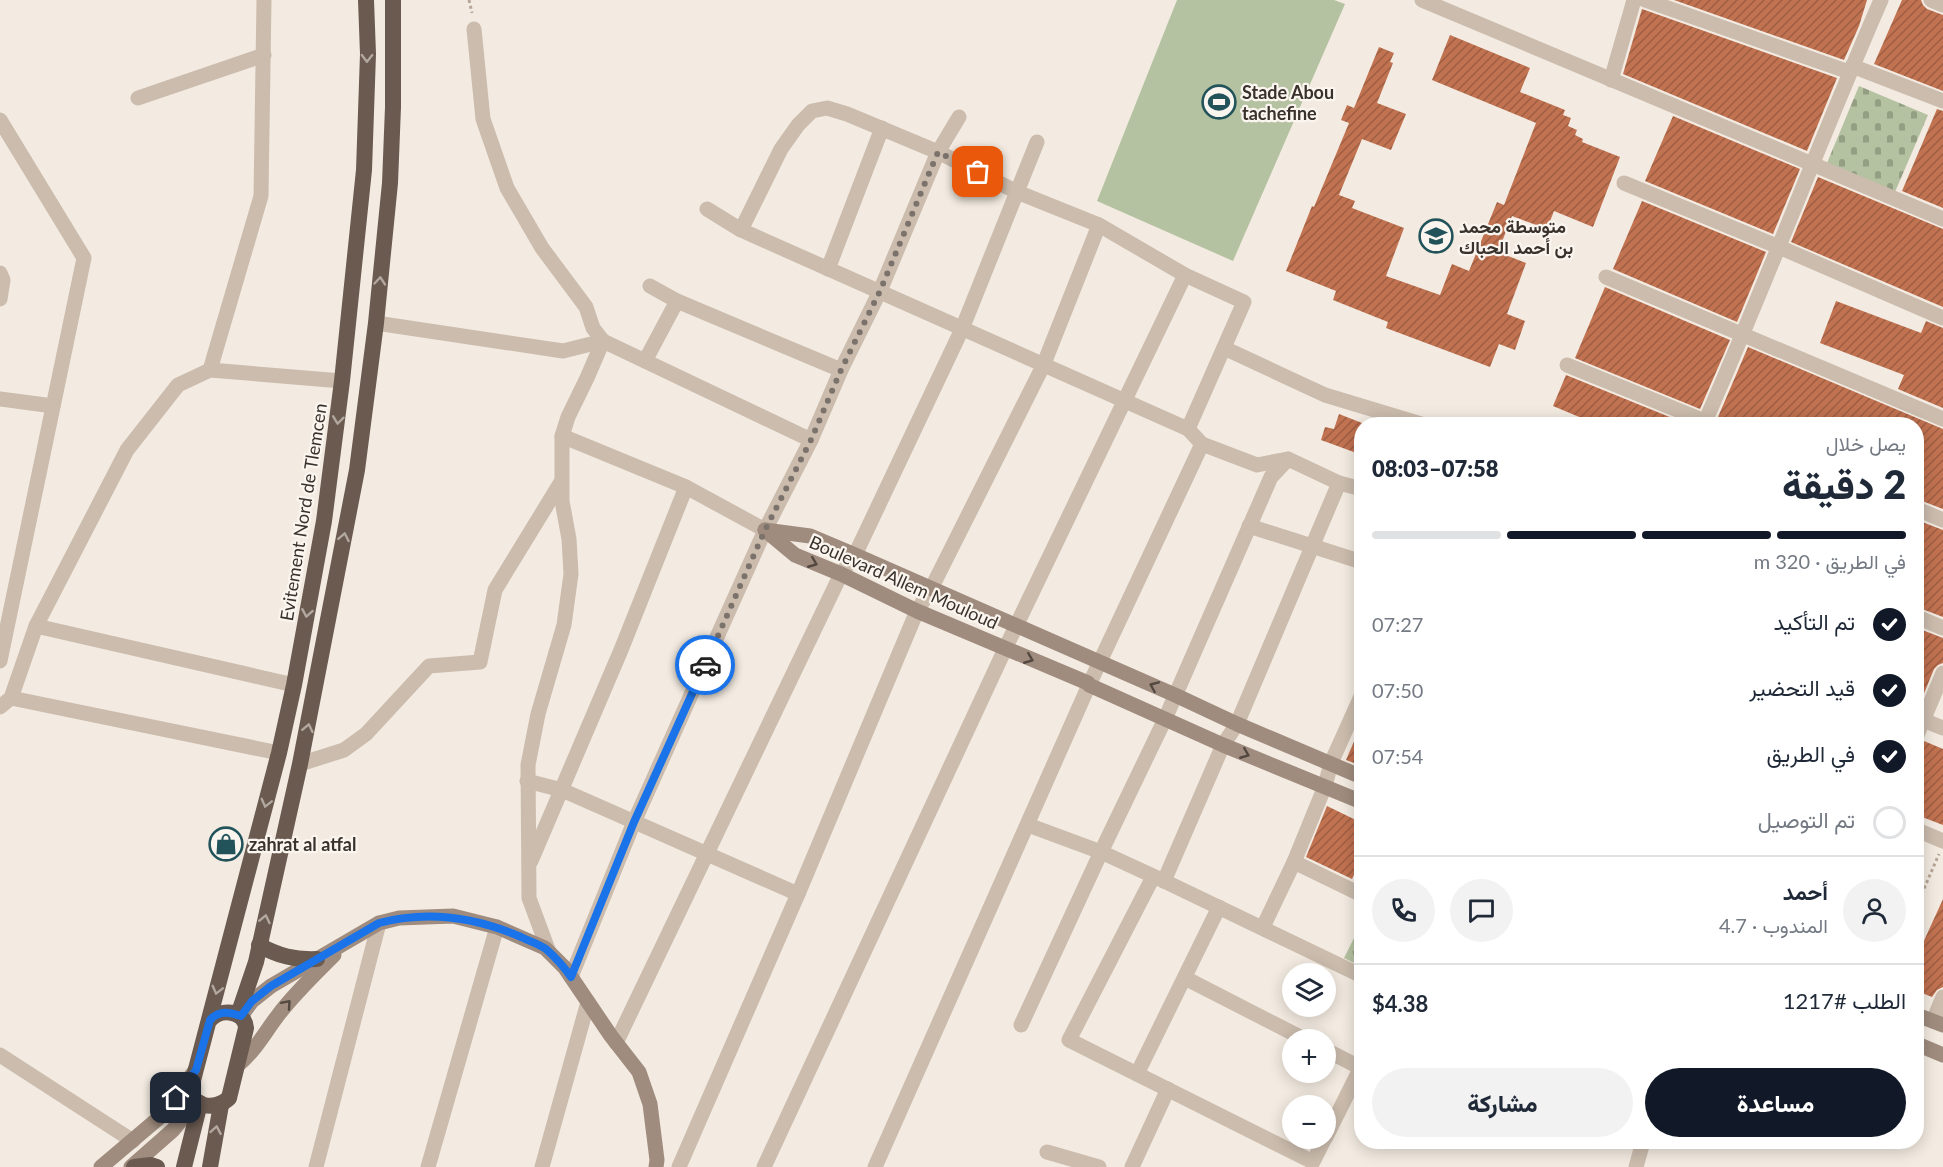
<!DOCTYPE html>
<html lang="ar">
<head>
<meta charset="utf-8">
<style>
	body { margin:0; font-family:Lato,Vazirmatn,sans-serif; background:#f2f2f3; color:#1f2937; direction:rtl; height:100vh; display:flex; flex-direction:column; font-size:22px; white-space:nowrap }
	* { box-sizing:border-box; margin:0 }
	p { font-size:20px; color:#747a83 }
	.icon { flex:none; width:33px; height:33px; fill:none; stroke:currentColor; stroke-width:2; stroke-linecap:round; stroke-linejoin:round }
	.map { position:relative; flex:1; overflow:hidden; direction:ltr }
	.details { position:absolute; left:1354px; top:417px; width:570px; height:732px; display:flex; flex-direction:column; background:#fff; border-radius:24px; box-shadow:0 3px 15px #0003; direction:rtl }
	.details>* { flex:none }
	.tools { position:absolute; left:1282px; top:963px; display:grid; gap:12px }
	.tools a { display:grid; place-items:center; width:54px; height:54px; border-radius:50%; background:#fff; box-shadow:0 3px 15px #0003; font-size:30px }
	.pin { position:absolute; display:grid; place-items:center; width:51px; height:51px; color:#fff; margin:-26px; border-radius:12px; box-shadow:0 3px 9px #0006 }
	.courier { position:absolute; display:grid; place-items:center; width:60px; height:60px; margin:-30px; border:4px solid #1a73e8; border-radius:50%; background:#fff; color:#222; box-shadow:0 2px 8px #0007 }
	.overview em { font-style:normal; font-weight:800 }
	.overview div { display:flex; flex-direction:column-reverse }
	.overview { display:flex; align-items:center; justify-content:space-between; height:102px; padding:0 18px }
	h1 { font-size:39px; font-weight:800; line-height:45px }
	.bar { display:grid; grid-template-columns:repeat(4,1fr); gap:9px 6px; align-content:center; height:72px; padding:0 18px }
	.bar i { height:8px; border-radius:4px; background:#e0e1e3 }
	.bar .active { background:#111827 }
	.bar p { grid-column:span 4 }
	.line { display:flex; align-items:center; gap:15px; padding:0 18px; border-top:2px solid #e0e1e3 }
	.line div { flex:1 }
	.round { display:grid; place-items:center; flex:none; width:63px; height:63px; border-radius:32px; background:#f2f2f3 }
	ol { padding:0 18px; list-style:none }
	li { display:flex; align-items:center; gap:18px; height:66px }
	li p { margin-inline-start:auto }
	li .icon { padding:6px; border-radius:50%; background:#111827; color:#fff; stroke-width:4 }
	li:last-child { color:#747a83 }
	li i { width:33px; height:33px; border:3px solid #e0e1e3; border-radius:50% }
	.primary-button { display:flex; gap:12px; margin-top:auto; padding:12px 18px }
	.primary-button a { flex:1; height:69px; border-radius:36px; background:#111827; color:#fff; font-size:24px; font-weight:800; line-height:69px; text-align:center }
	.primary-button a+a { background:#f2f2f3; color:#1f2937 }
	.map>svg:first-child { display:block }
	.grass { fill:url(#grass-tufts) }
	.cemetery { fill:url(#cemetery-stones) }
	.pitch { fill:#b5c2a1 }
	.building { fill:url(#building-hatch) }
	.lines { fill:none; stroke-linecap:round; stroke-linejoin:round }
	.path { stroke:#b7a697; stroke-width:3; stroke-dasharray:3 3; stroke-linecap:butt }
	.minor { stroke:#cbbcad; stroke-width:15 }
	.secondary { stroke:#9f8c7e; stroke-width:15 }
	.trunk { stroke:#6a5a50; stroke-width:16 }
	.oneway { stroke:#b2a89f }
	.oneway2 { stroke:#524840 }
	.done { stroke:#7a726b; stroke-width:6; stroke-dasharray:0 10.8 }
	.route { stroke:#1a73e8; stroke-width:8 }
	.labels { text-anchor:middle; dominant-baseline:central; stroke-width:4.5; stroke-linejoin:round; paint-order:stroke }
	.poi-label { font-size:18px; font-weight:bold; fill:#39312b; stroke:#faf5ee; text-anchor:start }
	.street-label { font-size:18px; fill:#39312b; stroke:#faf5ee }
</style>
</head>
<body>
<div class="map">
<svg width="1943" height="1167" viewBox="0 0 1943 1167">
	<defs>
		<pattern id="grass-tufts" width="24" height="20" patternUnits="userSpaceOnUse" patternTransform="scale(1.5)"><rect width="24" height="20" fill="#b5c2a1"/><path d="M3 7l-1-3M5 7V3M7 7l1-3M15 17l-1-3M17 17v-4M19 17l1-3" fill="none" stroke="#949e83"/></pattern>
		<pattern id="cemetery-stones" width="16" height="16" patternUnits="userSpaceOnUse" patternTransform="scale(1.5)"><rect width="16" height="16" fill="#b5c2a1"/><path d="M2 7V4a2 2 0 0 1 4 0v3zM10 15v-3a2 2 0 0 1 4 0v3z" fill="#949e83"/></pattern>
		<pattern id="building-hatch" width="6" height="6" patternUnits="userSpaceOnUse" patternTransform="scale(1.5)"><rect width="6" height="6" fill="#c17250"/><path d="M-1 1l2-2M0 6l6-6M5 7l2-2" fill="none" stroke="#9e5e43"/></pattern>
	</defs>
	<rect width="100%" height="100%" fill="#f3ebe1"/>
	<polygon class="grass" points="1362,922 1362,967 1344,958"/>
	<polygon class="cemetery" points="1859,86 1928,115 1895,192 1827,163"/>
	<polygon class="pitch" points="1177,0 1334,0 1345,4 1233,261 1097,201"/>
	<g class="building">
		<polygon points="1674,0 1867,0 1859,26 1844,60"/>
		<polygon points="1902,0 1921,0 1923,5 1927,9 1943,15 1943,91 1874,64"/>
		<polygon points="1642,9 1837,78 1807,151 1623,74"/>
		<polygon points="1450,35 1530,68 1520,92 1565,110 1563,115 1571,118 1568,126 1577,130 1575,135 1583,139 1582,142 1620,157 1593,227 1554,211 1547,229 1512,216 1498,252 1526,263 1507,314 1525,321 1515,350 1499,344 1490,367 1386,328 1388,322 1333,300 1336,291 1286,271 1312,206 1314,207 1349,123 1341,120 1347,105 1354,108 1379,47 1394,53 1390,62 1393,63 1377,103 1406,114 1391,150 1362,139 1339,195 1355,201 1352,208 1404,228 1386,276 1440,295 1452,264 1469,271 1497,202 1504,205 1536,123 1432,80"/>
		<polygon points="1937,109 1943,111 1943,208 1902,191"/>
		<polygon points="1673,116 1800,169 1773,234 1645,181"/>
		<polygon points="1818,177 1943,229 1943,307 1791,242"/>
		<polygon points="1642,201 1766,252 1737,322 1613,269"/>
		<polygon points="1605,287 1730,340 1700,409 1575,358"/>
		<polygon points="1836,301 1921,333 1926,321 1943,328 1943,408 1898,389 1904,375 1820,343"/>
		<polygon points="1748,347 1943,429 1943,509 1917,499 1917,424 1722,424 1718,417"/>
		<polygon points="1566,375 1687,424 1596,424 1553,406"/>
		<polygon points="1339,414 1362,423 1362,455 1321,440 1325,427 1334,429"/>
		<polygon points="1917,520 1943,530 1943,617 1917,607"/>
		<polygon points="1917,628 1943,638 1943,663 1938,665 1934,669 1918,708"/>
		<polygon points="1362,723 1362,766 1346,760"/>
		<polygon points="1924,741 1943,749 1943,825 1917,815 1917,745"/>
		<polygon points="1327,806 1362,823 1362,858 1352,879 1306,857"/>
		<polygon points="1943,899 1943,987 1937,990 1932,997 1917,991 1917,956"/>
	</g>
	<g class="lines">
		<g class="path">
			<polyline points="469,0 472,13"/>
			<polyline points="1917,905 1939,854"/>
		</g>
		<g class="minor">
			<polyline points="1422,0 1943,219"/>
			<polyline points="1645,0 1849,72"/>
			<polyline points="1931,0 1943,5"/>
			<polyline points="474,29 483,119 507,188 542,248 586,307 593,328 603,341 811,440"/>
			<polyline points="1852,66 1943,101"/>
			<polyline points="1611,80 1634,0"/>
			<polyline points="138,98 264,55"/>
			<polyline points="0,120 84,258 0,661"/>
			<polyline points="1624,183 1779,247 1943,318"/>
			<polyline points="707,209 741,230 1188,429 1202,444 1257,465 1288,459 1339,483 1362,489"/>
			<polyline points="741,230 781,149 798,125 812,111 827,108 847,114 938,152 1017,192 1099,225 1185,275 1244,302 1188,429"/>
			<polyline points="828,269 882,128"/>
			<polyline points="0,273 3,280 0,299"/>
			<polyline points="1606,277 1943,419"/>
			<polyline points="650,286 677,301 841,370"/>
			<polyline points="376,323 563,351 603,341"/>
			<polyline points="1224,348 1325,395 1421,424"/>
			<polyline points="645,361 677,301"/>
			<polyline points="1567,365 1712,424"/>
			<polyline points="210,370 261,196 264,0"/>
			<polyline points="0,399 53,406"/>
			<path d="M1704,424C1766,284 1820,140 1881,0"/>
			<polyline points="562,436 686,487 765,530"/>
			<polyline points="1917,509 1943,520"/>
			<polyline points="1249,526 1362,562"/>
			<polyline points="1917,617 1943,628"/>
			<polyline points="36,626 294,685"/>
			<polyline points="11,698 279,753"/>
			<polyline points="0,707 11,698 36,626 127,450 178,385 210,370 342,381"/>
			<polyline points="1923,720 1943,728"/>
			<polyline points="1917,735 1943,673"/>
			<polyline points="300,764 344,750 366,734 429,666 480,662 495,590 561,482"/>
			<polyline points="527,781 562,790 798,894"/>
			<polyline points="1028,825 1101,852 1164,881 1362,976"/>
			<polyline points="1917,830 1943,841"/>
			<polyline points="531,861 621,650 686,487"/>
			<polyline points="1294,862 1362,895"/>
			<polyline points="1153,877 1069,1040 1313,1162 1325,1138"/>
			<polyline points="1164,881 1223,745 1237,724 1339,483"/>
			<polyline points="1263,927 1294,862 1325,786 1331,763 1362,694"/>
			<polyline points="549,952 529,898 528,765 538,714 564,625 571,574 569,539 562,501 562,436 568,417 587,378 603,341"/>
			<polyline points="571,977 634,822 765,530 811,440 841,370 880,291 938,152 959,117"/>
			<polyline points="1185,978 1306,1040"/>
			<polyline points="1933,1021 1943,997"/>
			<polyline points="1021,1025 1101,852 1165,719 1271,477 1288,459"/>
			<polyline points="616,1043 841,574 855,555 962,329 1037,142"/>
			<polyline points="1326,1050 1361,1068"/>
			<polyline points="0,1055 133,1141"/>
			<polyline points="1137,1074 1219,907"/>
			<polyline points="1326,1137 1362,1065"/>
			<polyline points="1047,1152 1099,1167"/>
			<polyline points="316,1167 379,923"/>
			<polyline points="428,1167 497,927"/>
			<polyline points="542,1167 588,1002"/>
			<polyline points="679,1167 798,894 917,611 932,587 1043,366 1099,225"/>
			<polyline points="764,1167 1005,649 1185,275"/>
			<polyline points="875,1167 1089,685 1202,444"/>
			<polyline points="1132,1167 1168,1089"/>
			<polyline points="1636,1167 1643,1142"/>
		</g>
		<g class="secondary">
			<polyline points="765,530 795,555 841,574 917,611 1088,683 1089,685 1223,745 1362,802"/>
			<polyline points="765,530 810,536 855,555 1175,695 1237,724 1362,777"/>
			<polyline points="1917,1015 1943,1025"/>
			<polyline points="241,1016 252,1001 271,986 379,923 399,918 453,916 497,927 545,948 565,968 611,1036 639,1072 650,1104 657,1160 656,1167"/>
			<polyline points="1917,1044 1943,1055"/>
			<path d="M238,1065C256,1050 265,1032 279,1014C295,993 315,974 334,955"/>
			<polyline points="101,1167 160,1117 194,1072"/>
			<polyline points="131,1167 173,1130 196,1101"/>
		</g>
		<g class="trunk">
			<path d="M259,945C278,956 295,960 317,959"/>
			<polyline points="238,1015 256,962 300,764 357,470 376,323 390,183 393,107 393,0"/>
			<path d="M210,1020C220,1008 245,1010 246,1028L229,1098C217,1110 191,1109 191,1088L279,753L294,685L324,521L342,381L364,170L368,54L366,0"/>
			<polyline points="134,1167 151,1165 157,1167"/>
			<polyline points="184,1167 200,1103"/>
			<polyline points="210,1167 221,1105"/>
		</g>
	</g>
	<defs><path id="oneway-chevron" d="M-2-3.5L2.5 0L-2 3.5" fill="none" stroke-width="1.6" stroke-linecap="round" stroke-linejoin="round" transform="scale(1.5)"/></defs>
	<g class="oneway">
		<use href="#oneway-chevron" transform="translate(367 58) rotate(91)"/>
		<use href="#oneway-chevron" transform="translate(380 281) rotate(-85)"/>
		<use href="#oneway-chevron" transform="translate(338 420) rotate(97)"/>
		<use href="#oneway-chevron" transform="translate(344 537) rotate(-79)"/>
		<use href="#oneway-chevron" transform="translate(307 613) rotate(100)"/>
		<use href="#oneway-chevron" transform="translate(308 728) rotate(-78)"/>
		<use href="#oneway-chevron" transform="translate(266 803) rotate(104)"/>
		<use href="#oneway-chevron" transform="translate(265 919) rotate(-77)"/>
		<use href="#oneway-chevron" transform="translate(217 990) rotate(104)"/>
		<use href="#oneway-chevron" transform="translate(216 1130) rotate(-80)"/>
	</g>
	<g class="oneway2">
		<use href="#oneway-chevron" transform="translate(813 563) rotate(22)"/>
		<use href="#oneway-chevron" transform="translate(1029 659) rotate(22)"/>
		<use href="#oneway-chevron" transform="translate(1154 686) rotate(-157)"/>
		<use href="#oneway-chevron" transform="translate(1245 754) rotate(22)"/>
		<use href="#oneway-chevron" transform="translate(287 1004) rotate(-49)"/>
	</g>
	<g class="lines">
		<polyline class="done" points="705,665 765,530 811,440 841,370 880,291 938,152 978,172"/>
		<path class="route" d="M176,1098L196,1070L210,1020C219,1010 229,1012 241,1016L252,1001L271,986L379,923C428,910 475,917 521,937C529,941 539,944 546,949C555,957 564,967 571,977L634,822L705,665"/>
	</g>
	<defs>
		<symbol id="stadium-ring" viewBox="-11 -11 22 22"><circle r="9.5" fill="#faf5ee" stroke="#22535a" stroke-width="1.5"/><path d="M0-5a6.5 5 0 1 0 0 10a6.5 5 0 1 0 0-10ZM-3.5-1.8h7v3.6h-7Z" fill="#22535a"/></symbol>
		<symbol id="school-ring" viewBox="-11 -11 22 22"><circle r="9.5" fill="#faf5ee" stroke="#22535a" stroke-width="1.5"/><path d="M0-5L7-2L0 1L-7-2ZM-4 1L0 2.5L4 1V4Q0 6-4 4Z" fill="#22535a"/></symbol>
		<symbol id="shop-ring" viewBox="-11 -11 22 22"><circle r="9.5" fill="#faf5ee" stroke="#22535a" stroke-width="1.5"/><path d="M-5-2.5h2.3a2.7 3.5 0 0 1 5.4 0H5L5.5 6h-11ZM-1.5-2.5h3a1.5 2.3 0 0 0-3 0Z" fill="#22535a"/></symbol>
	</defs>
	<g fill-rule="evenodd">
		<use href="#stadium-ring" x="1200" y="83" width="38" height="38"/>
		<use href="#school-ring" x="1417" y="217" width="38" height="38"/>
		<use href="#shop-ring" x="207" y="825" width="38" height="38"/>
	</g>
	<g class="labels">
		<g class="poi-label">
			<text x="1242" y="92">Stade Abou<tspan x="1242" dy="21">tachefine</tspan></text>
			<text x="1459" y="226">متوسطة محمد<tspan x="1459" dy="21">بن أحمد الحباك</tspan></text>
			<text x="249" y="844">zahrat al atfal</text>
		</g>
		<g class="street-label">
			<text transform="translate(303 512) rotate(-81)">Evitement Nord de Tlemcen</text>
			<text transform="translate(904 582) rotate(24)">Boulevard Allem Mouloud</text>
		</g>
	</g>
</svg>
<div class="tools">
<a><svg class="icon" aria-label="layers" viewBox="0 0 24 24"><path d="M12 4l9 5-9 5-9-5zM3 14l9 5 9-5"/></svg></a>
<a>+</a>
<a>−</a>
</div>
<div class="pin" style="left:978px;top:172px;background:#ea580c"><svg class="icon" aria-label="bag" viewBox="0 0 24 24"><path d="M5 8h14l-1 12H6zM9 8a3 3 0 0 1 6 0"/></svg></div>
<div class="pin" style="left:176px;top:1098px;background:#1f2937"><svg class="icon" aria-label="home" viewBox="0 0 24 24"><path d="M3 11l9-7 9 7M6 9v11h12V9"/></svg></div>
<div class="courier" style="left:705px;top:665px"><svg class="icon" aria-label="car" viewBox="0 0 24 24"><path d="M5 17H2v-5l4-1 3-4h7l3 4 3 1v5h-3M9 17h6M6 11h13"/><circle cx="7" cy="17" r="2"/><circle cx="17" cy="17" r="2"/></svg></div>
<section class="details">
<div class="overview"><div><h1>2 دقيقة</h1><p>يصل خلال</p></div><em>07:58–08:03</em></div>
<div class="bar"><i class="active"></i><i class="active"></i><i class="active"></i><i></i><p>في الطريق · 320 m</p></div>
<ol>
<li><svg class="icon" aria-label="check" viewBox="0 0 24 24"><path d="M5 12l5 5 9-10"/></svg>تم التأكيد<p>07:27</p></li>
<li><svg class="icon" aria-label="check" viewBox="0 0 24 24"><path d="M5 12l5 5 9-10"/></svg>قيد التحضير<p>07:50</p></li>
<li><svg class="icon" aria-label="check" viewBox="0 0 24 24"><path d="M5 12l5 5 9-10"/></svg>في الطريق<p>07:54</p></li>
<li><i></i>تم التوصيل</li>
</ol>
<div class="line" style="height:108px"><a class="round"><svg class="icon" aria-label="person" viewBox="0 0 24 24"><circle cx="12" cy="8" r="4"/><path d="M4 21q1-7 8-7t8 7"/></svg></a><div><b>أحمد</b><p>المندوب · 4.7</p></div><a class="round"><svg class="icon" aria-label="chat" viewBox="0 0 24 24"><path d="M4 5h16v11H9l-5 4z"/></svg></a><a class="round"><svg class="icon" aria-label="phone" viewBox="0 0 24 24"><path d="M5 4h4l2 5-3 2q2 4 5 5l2-3 5 2v4C11 20 4 13 5 4z"/></svg></a></div>
<div class="line" style="height:78px"><div>الطلب #1217</div><b>$4.38</b></div>
<div class="primary-button"><a>مساعدة</a><a>مشاركة</a></div>
</section>
</div>
</body>
</html>
